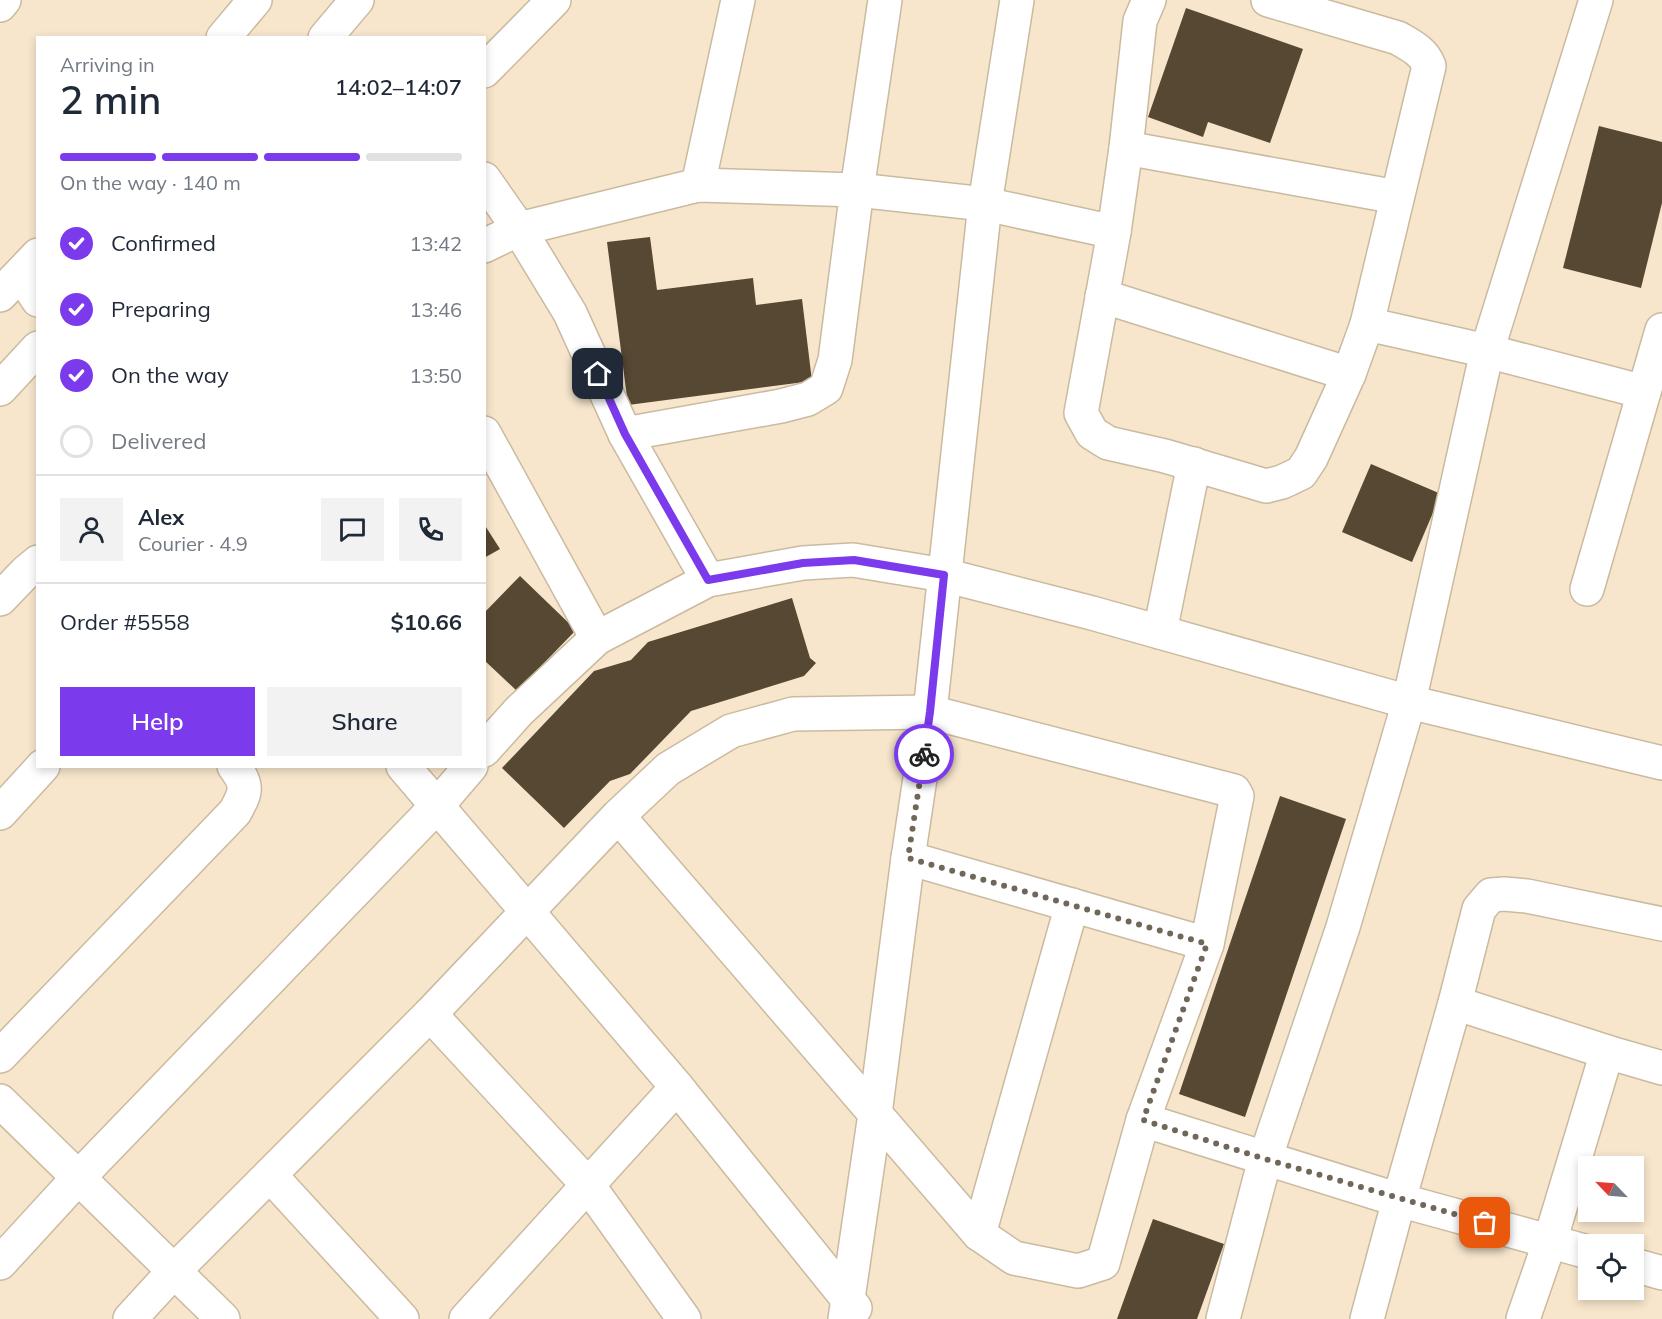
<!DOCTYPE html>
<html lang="en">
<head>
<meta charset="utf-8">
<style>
	body { margin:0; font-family:Mulish,sans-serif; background:#f2f2f3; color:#1f2937; height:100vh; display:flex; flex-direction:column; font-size:22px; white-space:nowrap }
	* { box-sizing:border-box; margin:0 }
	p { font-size:20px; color:#747a83 }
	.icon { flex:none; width:33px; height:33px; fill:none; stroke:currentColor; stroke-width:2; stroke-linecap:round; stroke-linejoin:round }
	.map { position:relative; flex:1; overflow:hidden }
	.drawer { position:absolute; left:36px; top:36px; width:450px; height:732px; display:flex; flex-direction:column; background:#fff; border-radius:0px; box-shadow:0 3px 9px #0003 }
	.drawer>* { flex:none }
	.needle { width:39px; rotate:295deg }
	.tools { position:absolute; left:1578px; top:1156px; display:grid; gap:12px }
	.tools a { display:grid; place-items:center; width:66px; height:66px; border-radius:0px; background:#fff; box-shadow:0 3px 9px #0003; font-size:30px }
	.pin { position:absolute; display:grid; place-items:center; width:51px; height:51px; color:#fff; margin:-26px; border-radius:12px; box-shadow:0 3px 9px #0006 }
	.courier { position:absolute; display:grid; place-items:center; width:60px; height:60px; margin:-30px; border:4px solid #7c3aed; border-radius:50%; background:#fff; color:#222; box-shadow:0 2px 8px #0007 }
	.overview em { font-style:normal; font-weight:600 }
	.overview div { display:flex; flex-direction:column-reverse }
	.overview { display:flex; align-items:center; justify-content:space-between; height:102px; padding:0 24px }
	h1 { font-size:39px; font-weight:600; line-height:45px }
	.bar { display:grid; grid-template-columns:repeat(4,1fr); gap:9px 6px; align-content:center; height:72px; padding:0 24px }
	.bar i { height:8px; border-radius:4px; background:#e0e1e3 }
	.bar .current { background:#7c3aed }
	.bar p { grid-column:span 4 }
	.line { display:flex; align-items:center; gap:15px; padding:0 24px; border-top:2px solid #e0e1e3 }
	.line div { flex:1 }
	.round { display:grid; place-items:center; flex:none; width:63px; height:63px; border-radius:0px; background:#f2f2f3 }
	ol { padding:0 24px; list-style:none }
	li { display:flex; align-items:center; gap:18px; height:66px }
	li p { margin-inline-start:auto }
	li .icon { padding:6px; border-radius:50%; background:#7c3aed; color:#fff; stroke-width:4 }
	li:last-child { color:#747a83 }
	li i { width:33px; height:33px; border:3px solid #e0e1e3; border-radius:50% }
	.cta { display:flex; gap:12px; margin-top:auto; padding:12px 24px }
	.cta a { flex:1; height:69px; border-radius:0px; background:#7c3aed; color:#fff; font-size:24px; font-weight:600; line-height:69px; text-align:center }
	.cta a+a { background:#f2f2f3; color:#1f2937 }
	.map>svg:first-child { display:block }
	.building { fill:#564832 }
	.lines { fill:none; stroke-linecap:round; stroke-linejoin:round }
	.street-casing { stroke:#cabaa0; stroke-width:36 }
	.street { stroke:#fff; stroke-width:33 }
	.done { stroke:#716758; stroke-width:6; stroke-dasharray:0 10.8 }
	.route { stroke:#7c3aed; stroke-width:8 }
</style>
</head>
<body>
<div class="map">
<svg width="1662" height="1319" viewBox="0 0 1662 1319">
	<rect width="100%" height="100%" fill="#f7e6cc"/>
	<g class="building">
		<polygon points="1186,8 1303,49 1270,143 1208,122 1203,137 1148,117"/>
		<polygon points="1599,126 1662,142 1662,203 1641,288 1563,268"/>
		<polygon points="650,237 657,290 753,278 756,305 802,299 812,381 628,405 607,242"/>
		<polygon points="1371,464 1441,494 1412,562 1342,532"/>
		<polygon points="484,524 500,549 484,558"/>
		<polygon points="520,576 576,630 517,691 484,660 484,613"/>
		<polygon points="792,598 810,658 816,663 804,676 691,711 630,774 610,781 564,828 502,768 594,671 631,660 648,642"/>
		<polygon points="1280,796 1346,819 1245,1117 1179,1094"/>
		<polygon points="1153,1219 1224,1244 1197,1319 1117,1319"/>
	</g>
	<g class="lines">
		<defs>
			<g id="street">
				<path d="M1149,0L1140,21L1126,148L1114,232L1081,413L1092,433L1108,443L1165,456L1266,486L1282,482L1301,473L1311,458L1349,374L1367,324L1429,66C1424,52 1412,46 1398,38L1268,0"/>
				<polyline points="0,5 4,0"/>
				<polyline points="223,38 255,0"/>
				<polyline points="325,38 357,0"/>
				<polyline points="484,71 554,0"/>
				<polyline points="1126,148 1397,197"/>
				<polyline points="484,179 519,229 570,313 625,434 708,580"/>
				<polyline points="698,185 738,0"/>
				<polyline points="484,246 519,229 698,185 857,190 985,204 1114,232"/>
				<polyline points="21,274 38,300"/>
				<polyline points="0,295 38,255"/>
				<polyline points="1102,296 1349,374"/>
				<polyline points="1367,324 1487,351 1644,392 1587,589"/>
				<polyline points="0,389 38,348"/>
				<polyline points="1644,392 1662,330"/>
				<polyline points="484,433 597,638"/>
				<polyline points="625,434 781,406 808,399 826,388 835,360 857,190 885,0"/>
				<polyline points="0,599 26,572 38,562"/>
				<polyline points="1160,632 1194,464"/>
				<polyline points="484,750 519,711 597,638 708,580 803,563 853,560 944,575 1092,613 1409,702 1662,763"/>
				<polyline points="403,766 677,1087 855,1308"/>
				<polyline points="0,813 43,766"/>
				<polyline points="908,858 1207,944"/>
				<polyline points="1455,1003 1607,1052"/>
				<polyline points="430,1014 588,1185 684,1319"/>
				<path d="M0,1056L235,812C246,792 249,786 234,766"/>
				<polyline points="0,1101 223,1319"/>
				<polyline points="1143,1120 1399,1200 1588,1252"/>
				<polyline points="270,1175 402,1319"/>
				<polyline points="979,1234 1072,905"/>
				<polyline points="0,1263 78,1178 436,807 471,766"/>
				<polyline points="1634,1265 1662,1273"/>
				<polyline points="130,1319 173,1272 430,1014 618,816 668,769 731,731 793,714 930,712 1234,791 1237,796 1207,944 1143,1120 1103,1263 1078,1271 1014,1258 979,1234 618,816"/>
				<polyline points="466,1319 677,1087"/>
				<polyline points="845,1319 875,1114 908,858 930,712 985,204 1017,0"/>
				<polyline points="1223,1319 1265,1159 1343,927 1409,702 1487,351 1596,0"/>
				<polyline points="1367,1319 1399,1200 1455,1003 1479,909 1491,895 1504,894 1527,896 1662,924"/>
				<polyline points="1523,1319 1550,1241 1607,1052 1662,1068"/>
			</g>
		</defs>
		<use href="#street" class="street-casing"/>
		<use href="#street" class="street"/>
	</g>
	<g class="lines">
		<polyline class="done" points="924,754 908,858 1207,944 1143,1120 1265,1159 1485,1223"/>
		<polyline class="route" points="598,374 625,434 708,580 803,563 854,560 944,575 930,712 924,754"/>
	</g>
</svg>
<div class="tools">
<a><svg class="needle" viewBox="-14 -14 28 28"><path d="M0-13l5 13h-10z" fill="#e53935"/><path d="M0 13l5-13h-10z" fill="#747a83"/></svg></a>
<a><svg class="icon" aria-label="locate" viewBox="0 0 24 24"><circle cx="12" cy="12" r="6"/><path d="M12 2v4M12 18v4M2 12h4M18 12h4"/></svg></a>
</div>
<div class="pin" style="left:1485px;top:1223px;background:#ea580c"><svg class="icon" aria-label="bag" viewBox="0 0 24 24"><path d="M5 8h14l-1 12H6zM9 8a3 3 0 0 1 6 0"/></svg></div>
<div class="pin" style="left:598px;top:374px;background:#1f2937"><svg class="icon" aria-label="home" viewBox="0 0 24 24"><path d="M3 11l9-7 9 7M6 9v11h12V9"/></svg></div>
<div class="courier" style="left:924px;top:754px"><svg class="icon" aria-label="bike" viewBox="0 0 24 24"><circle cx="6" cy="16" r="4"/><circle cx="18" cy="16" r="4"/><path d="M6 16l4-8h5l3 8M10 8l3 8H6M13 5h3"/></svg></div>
<section class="drawer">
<div class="overview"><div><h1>2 min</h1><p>Arriving in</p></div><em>14:02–14:07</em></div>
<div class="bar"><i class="current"></i><i class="current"></i><i class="current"></i><i></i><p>On the way · 140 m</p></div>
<ol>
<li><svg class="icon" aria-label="check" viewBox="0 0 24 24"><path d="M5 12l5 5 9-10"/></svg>Confirmed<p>13:42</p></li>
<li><svg class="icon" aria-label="check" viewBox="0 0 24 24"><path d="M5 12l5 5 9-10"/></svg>Preparing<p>13:46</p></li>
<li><svg class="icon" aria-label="check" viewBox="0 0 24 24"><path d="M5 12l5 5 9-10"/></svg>On the way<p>13:50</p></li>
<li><i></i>Delivered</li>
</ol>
<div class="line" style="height:108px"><a class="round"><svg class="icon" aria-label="person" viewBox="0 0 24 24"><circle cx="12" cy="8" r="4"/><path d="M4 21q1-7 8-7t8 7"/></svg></a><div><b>Alex</b><p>Courier · 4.9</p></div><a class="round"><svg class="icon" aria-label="chat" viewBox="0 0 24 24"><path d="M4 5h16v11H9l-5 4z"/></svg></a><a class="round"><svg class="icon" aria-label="phone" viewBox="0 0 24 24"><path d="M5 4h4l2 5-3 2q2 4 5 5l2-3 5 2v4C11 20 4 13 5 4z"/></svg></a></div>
<div class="line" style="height:78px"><div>Order #5558</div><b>$10.66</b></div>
<div class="cta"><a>Help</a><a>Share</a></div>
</section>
</div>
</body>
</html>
